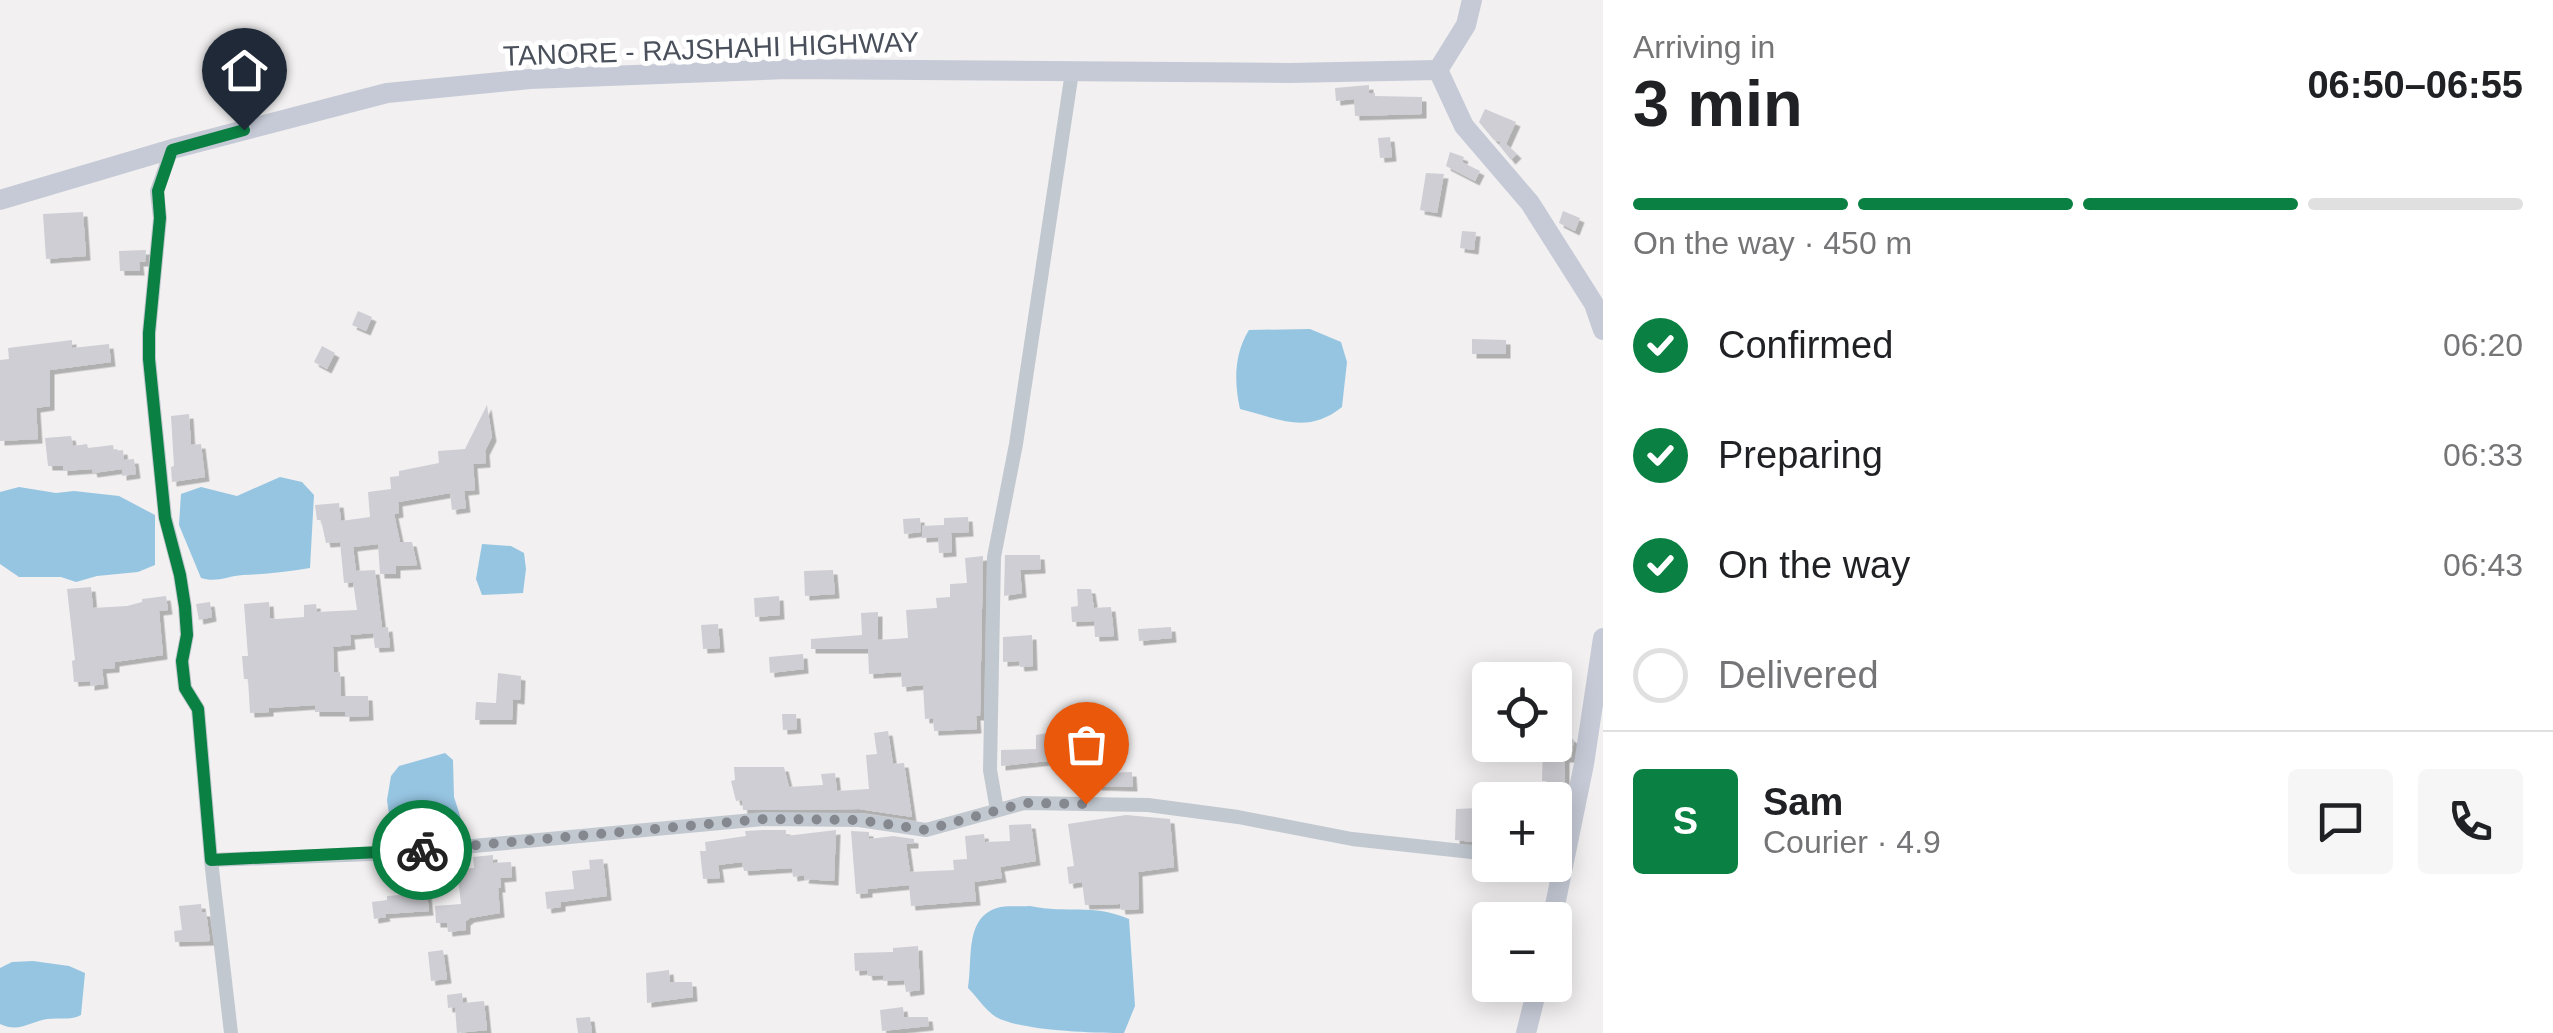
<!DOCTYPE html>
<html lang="en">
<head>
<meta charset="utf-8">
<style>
	body { margin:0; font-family:Helvetica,sans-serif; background:#f6f6f6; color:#202124; height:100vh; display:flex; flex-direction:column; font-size:38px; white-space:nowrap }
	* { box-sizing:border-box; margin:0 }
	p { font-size:32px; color:#757577 }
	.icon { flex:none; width:55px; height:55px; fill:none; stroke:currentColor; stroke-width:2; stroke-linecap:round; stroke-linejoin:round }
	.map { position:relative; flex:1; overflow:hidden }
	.sheet { display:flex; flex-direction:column; background:#fff; width:950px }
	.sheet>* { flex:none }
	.controls { position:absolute; left:1472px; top:662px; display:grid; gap:20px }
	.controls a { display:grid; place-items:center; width:100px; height:100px; border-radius:10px; background:#fff; box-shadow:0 5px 25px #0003; font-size:50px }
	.pin { position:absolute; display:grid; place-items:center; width:85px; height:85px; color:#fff; margin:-102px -42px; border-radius:50% 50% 50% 0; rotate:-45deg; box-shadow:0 0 10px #0007 }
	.pin .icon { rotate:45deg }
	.courier { position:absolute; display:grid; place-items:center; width:100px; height:100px; margin:-50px; border:8px solid #0b8043; border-radius:50%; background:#fff; color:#222; box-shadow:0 2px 12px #0007 }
	.head em { font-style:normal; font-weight:700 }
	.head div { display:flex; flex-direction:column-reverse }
	.head { display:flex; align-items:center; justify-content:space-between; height:170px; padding:0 30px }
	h1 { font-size:65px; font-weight:700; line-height:75px }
	.bar { display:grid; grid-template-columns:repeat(4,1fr); gap:15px 10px; align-content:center; height:120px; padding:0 30px }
	.bar i { height:12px; border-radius:8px; background:#e0e0e0 }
	.bar .active { background:#0b8043 }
	.bar p { grid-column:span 4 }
	.line { display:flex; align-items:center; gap:25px; padding:0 30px; border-top:2px solid #e0e0e0 }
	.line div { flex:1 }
	.round { display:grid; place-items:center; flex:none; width:105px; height:105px; border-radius:10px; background:#f6f6f6 }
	ol { padding:0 30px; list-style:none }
	li { display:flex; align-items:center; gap:30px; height:110px }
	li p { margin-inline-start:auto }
	li .icon { padding:10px; border-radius:50%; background:#0b8043; color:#fff; stroke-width:4 }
	li:last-child { color:#757577 }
	li i { width:55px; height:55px; border:5px solid #e0e0e0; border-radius:50% }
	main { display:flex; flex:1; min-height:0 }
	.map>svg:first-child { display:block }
	.water { fill:#96c5e2 }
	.building { fill:#ceced4; filter:url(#shadow) }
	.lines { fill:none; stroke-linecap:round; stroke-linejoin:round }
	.street { stroke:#c2c8d0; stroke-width:14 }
	.secondary { stroke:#c5cad6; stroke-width:20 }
	.done { stroke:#85888f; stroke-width:10; stroke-dasharray:0 18 }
	.route { stroke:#0b8043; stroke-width:12 }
	.labels { text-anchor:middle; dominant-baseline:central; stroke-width:10; stroke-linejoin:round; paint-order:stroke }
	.street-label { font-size:28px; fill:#4a505b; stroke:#fff }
</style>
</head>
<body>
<main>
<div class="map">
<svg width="1603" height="1033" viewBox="0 0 1603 1033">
	<defs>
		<filter id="shadow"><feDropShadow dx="4.5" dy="4.5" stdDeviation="0" flood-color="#0004"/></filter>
	</defs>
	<rect width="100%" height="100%" fill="#f2f0f0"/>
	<g class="water">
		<path d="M1310,329L1341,342L1347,362L1342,407C1307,435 1280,419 1240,409C1234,382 1234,354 1249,330Z"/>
		<path d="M280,477L302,482L314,495L310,568C287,572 266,574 243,575C228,576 216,583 201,578L179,525L181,494L201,487L237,496Z"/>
		<polygon points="19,487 56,493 74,491 119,496 155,515 155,565 138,572 97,576 76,582 61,577 19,577 0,564 0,492"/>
		<polygon points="482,544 511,546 524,553 526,569 523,593 482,595 476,579"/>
		<path d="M445,753L453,760L454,797L462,822C446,856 410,838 390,821L387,800L391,776L399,766Z"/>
		<path d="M1030,906C1068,914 1091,903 1129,919L1135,1006L1124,1033C1095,1033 1021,1031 996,1017C986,1011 976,996 968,988C973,961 964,918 997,908C1006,905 1020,907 1030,906Z"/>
		<path d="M33,961L69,966L85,973L81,1015C70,1021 60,1017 47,1019C29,1022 19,1033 0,1024V968L12,962Z"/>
	</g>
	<g class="building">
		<polygon points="1369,85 1369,93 1375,93 1375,96 1422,97 1422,114 1355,116 1354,99 1336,101 1335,88"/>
		<polygon points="1485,109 1516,122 1506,144 1517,154 1511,160 1499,145 1501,142 1494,140 1479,122"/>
		<polygon points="1390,137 1392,157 1380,158 1378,138"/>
		<polygon points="1450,152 1464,157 1462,162 1480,171 1475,181 1446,166"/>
		<polygon points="1426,173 1444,174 1437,213 1420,210"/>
		<polygon points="1563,211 1580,218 1575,231 1559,223"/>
		<polygon points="83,212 86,256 46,259 43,214"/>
		<polygon points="1462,231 1476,232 1474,250 1460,248"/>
		<polygon points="146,250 145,262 139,262 140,271 120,271 119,251"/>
		<polygon points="358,311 372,317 366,331 352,325"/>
		<polygon points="1472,339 1506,340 1506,354 1472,354"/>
		<polygon points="72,340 72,348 109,344 111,362 50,370 50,406 36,408 38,439 0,441 0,360 9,359 8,348"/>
		<polygon points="322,346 335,353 327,369 314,362"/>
		<polygon points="487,405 492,437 485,451 486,463 473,464 475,490 464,491 466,508 452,510 450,493 398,502 399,513 394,514 400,542 412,542 417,565 396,566 396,574 380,574 378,544 353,547 356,571 375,570 382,628 388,627 390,647 375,648 373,633 350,635 351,645 333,647 334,672 340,672 341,696 368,696 369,716 345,717 345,712 315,712 315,705 269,708 269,712 250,713 248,679 244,679 242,656 248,656 244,604 269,602 270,618 277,619 304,617 304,605 316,604 317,612 357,610 353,582 344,583 340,542 326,543 321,520 317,520 315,505 339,503 341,521 370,517 368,492 391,489 390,477 399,476 399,471 439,463 438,451 465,449"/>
		<polygon points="189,414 191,445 201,444 205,477 172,482 171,467 174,466 171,416"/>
		<polygon points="71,436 73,446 87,444 88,448 113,445 114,451 123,450 124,460 134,459 136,474 122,476 122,469 93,473 92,469 63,471 63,466 48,466 45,438"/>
		<polygon points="968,517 969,532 951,533 952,552 939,553 938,537 922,538 922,526 944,525 944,518"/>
		<polygon points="920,518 921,532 904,534 903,519"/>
		<polygon points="1005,555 1040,555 1041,569 1020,570 1022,593 1004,596"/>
		<polygon points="983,556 980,716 976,716 977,729 934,731 933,718 925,719 923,685 902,687 901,672 869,674 868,649 811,649 811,639 862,635 861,613 878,612 878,640 908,638 906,610 937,608 936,598 950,597 950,584 967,583 965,558"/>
		<polygon points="833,570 835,594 805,596 804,571"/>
		<polygon points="91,587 93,608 127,606 142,602 142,599 166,596 168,610 159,611 163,655 115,662 115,668 102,669 104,684 90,686 90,681 74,682 72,661 75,660 67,589"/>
		<polygon points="1077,589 1091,589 1094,608 1111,607 1114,636 1095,637 1094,621 1072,622 1071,607 1078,606"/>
		<polygon points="779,596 780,615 755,617 754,598"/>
		<polygon points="210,602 212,617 199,620 196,604"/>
		<polygon points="718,624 720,648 703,649 701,625"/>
		<polygon points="1171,627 1172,638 1139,641 1138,629"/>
		<polygon points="1032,635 1033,666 1020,667 1019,661 1003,662 1003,637"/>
		<polygon points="803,654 804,669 770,673 769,657"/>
		<polygon points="498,673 521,676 520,700 513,699 512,720 475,720 476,702 496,703"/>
		<polygon points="782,714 796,714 797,729 783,730"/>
		<polygon points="1106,720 1107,738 1086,739 1085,721"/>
		<polygon points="888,731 893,764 904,763 912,817 859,809 743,810 742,800 736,801 731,781 735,780 734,767 784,767 789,787 823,785 821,774 835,773 837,791 869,789 866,755 877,754 874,733"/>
		<polygon points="1053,732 1057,760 1001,766 1001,750 1036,749 1036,735"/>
		<polygon points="1570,737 1574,740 1571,758 1565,758 1565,782 1542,781 1543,748 1552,748 1555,738"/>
		<polygon points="1089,751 1091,769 1104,768 1104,773 1132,772 1133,787 1097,786 1097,781 1092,782 1093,788 1084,789 1077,752"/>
		<polygon points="1479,808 1483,843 1455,840 1456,809"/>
		<polygon points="1126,815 1170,819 1174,867 1138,872 1139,909 1121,910 1120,904 1085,905 1082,882 1069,884 1067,867 1074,866 1068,824"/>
		<polygon points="1031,824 1036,861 1000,867 1002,878 974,882 976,901 911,906 909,885 868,889 868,893 856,894 851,831 869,832 869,839 893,836 914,839 914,844 906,844 910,872 954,870 953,860 967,859 965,836 984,834 985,842 1010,841 1009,825"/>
		<polygon points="764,830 786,830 786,836 836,830 834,881 804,879 805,875 793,877 792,868 744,871 742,862 718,865 720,878 703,879 700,851 706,851 705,842 746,836 745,831"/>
		<polygon points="493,855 493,863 511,862 512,877 500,878 501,888 498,888 500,913 470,918 466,921 466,930 448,932 447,923 436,923 435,906 461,904 457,869 474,868 473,857"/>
		<polygon points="603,859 607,896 561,902 561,907 547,909 545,892 574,889 572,871 590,869 589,860"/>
		<polygon points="427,893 429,911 385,914 386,917 374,919 372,902 387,900 387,896"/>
		<polygon points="201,904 202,912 206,912 210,941 175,942 174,931 182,930 179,906"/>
		<polygon points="918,946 920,990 906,992 904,980 883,981 883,975 868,976 867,970 855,971 854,953 893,952 893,948"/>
		<polygon points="443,950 447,979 431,981 428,952"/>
		<polygon points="669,970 670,982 692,982 693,997 647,1003 646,973"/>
		<polygon points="462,993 463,1003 484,1001 487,1030 457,1033 455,1007 448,1008 447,995"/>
		<polygon points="903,1007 904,1017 928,1017 929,1026 882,1031 880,1010"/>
		<polygon points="590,1017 592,1033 578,1033 576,1018"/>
	</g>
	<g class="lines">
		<g class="street">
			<polyline points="172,149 157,191 160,218 149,333 149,359 165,517 180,575 185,607 187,635 182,661 185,688 198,709 211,860 398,853 764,819 859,820 926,830 1024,803 1148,805 1238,817 1352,839 1490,854"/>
			<polyline points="997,810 990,770 994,557 1016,444 1072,72"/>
			<polyline points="211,860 231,1033"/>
		</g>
		<g class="secondary">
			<polyline points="1438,70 1464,126 1530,203 1594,304 1603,330"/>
			<polyline points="1438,70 1466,25 1472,0"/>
			<polyline points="0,200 172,149 387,93 530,79 787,69 1289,73 1438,70"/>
			<polyline points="1552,920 1584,764 1603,638"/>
			<polyline points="1526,1033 1538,985"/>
		</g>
	</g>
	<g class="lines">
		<polyline class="done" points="422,850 764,819 859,820 926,830 1024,803 1086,804"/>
		<polyline class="route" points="244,130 172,150 158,191 160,218 149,333 149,359 165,518 180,575 185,607 187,635 182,661 185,688 198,709 211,860 422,850"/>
	</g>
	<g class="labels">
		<g class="street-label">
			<text transform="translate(711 49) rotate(-2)">TANORE - RAJSHAHI HIGHWAY</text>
		</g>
	</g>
</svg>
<div class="controls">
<a><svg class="icon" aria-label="locate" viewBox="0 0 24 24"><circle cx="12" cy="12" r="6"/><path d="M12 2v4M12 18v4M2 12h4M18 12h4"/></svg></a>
<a>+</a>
<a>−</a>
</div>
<div class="pin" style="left:1086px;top:804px;background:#ea580c"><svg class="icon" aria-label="bag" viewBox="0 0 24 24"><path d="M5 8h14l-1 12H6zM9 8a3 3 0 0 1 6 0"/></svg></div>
<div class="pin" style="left:244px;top:130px;background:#1f2937"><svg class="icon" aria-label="home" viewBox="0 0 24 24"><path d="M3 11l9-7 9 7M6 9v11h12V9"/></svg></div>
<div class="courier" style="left:422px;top:850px"><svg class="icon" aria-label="bike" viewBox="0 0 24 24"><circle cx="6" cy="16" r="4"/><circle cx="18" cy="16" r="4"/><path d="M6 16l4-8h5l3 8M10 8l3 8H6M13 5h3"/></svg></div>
</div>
<section class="sheet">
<div class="head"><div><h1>3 min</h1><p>Arriving in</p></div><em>06:50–06:55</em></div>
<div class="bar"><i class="active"></i><i class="active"></i><i class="active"></i><i></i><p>On the way · 450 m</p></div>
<ol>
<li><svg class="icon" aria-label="check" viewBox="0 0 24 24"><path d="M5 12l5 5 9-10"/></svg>Confirmed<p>06:20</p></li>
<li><svg class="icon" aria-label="check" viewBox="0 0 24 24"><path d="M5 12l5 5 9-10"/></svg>Preparing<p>06:33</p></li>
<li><svg class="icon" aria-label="check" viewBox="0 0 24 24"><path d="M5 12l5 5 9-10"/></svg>On the way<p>06:43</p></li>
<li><i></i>Delivered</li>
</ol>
<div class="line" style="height:180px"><b class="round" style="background:#0b8043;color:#fff">S</b><div><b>Sam</b><p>Courier · 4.9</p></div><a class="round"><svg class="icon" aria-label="chat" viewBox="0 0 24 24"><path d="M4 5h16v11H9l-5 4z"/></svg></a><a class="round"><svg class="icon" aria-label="phone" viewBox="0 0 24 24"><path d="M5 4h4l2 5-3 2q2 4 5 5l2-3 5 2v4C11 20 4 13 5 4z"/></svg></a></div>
</section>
</main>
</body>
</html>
